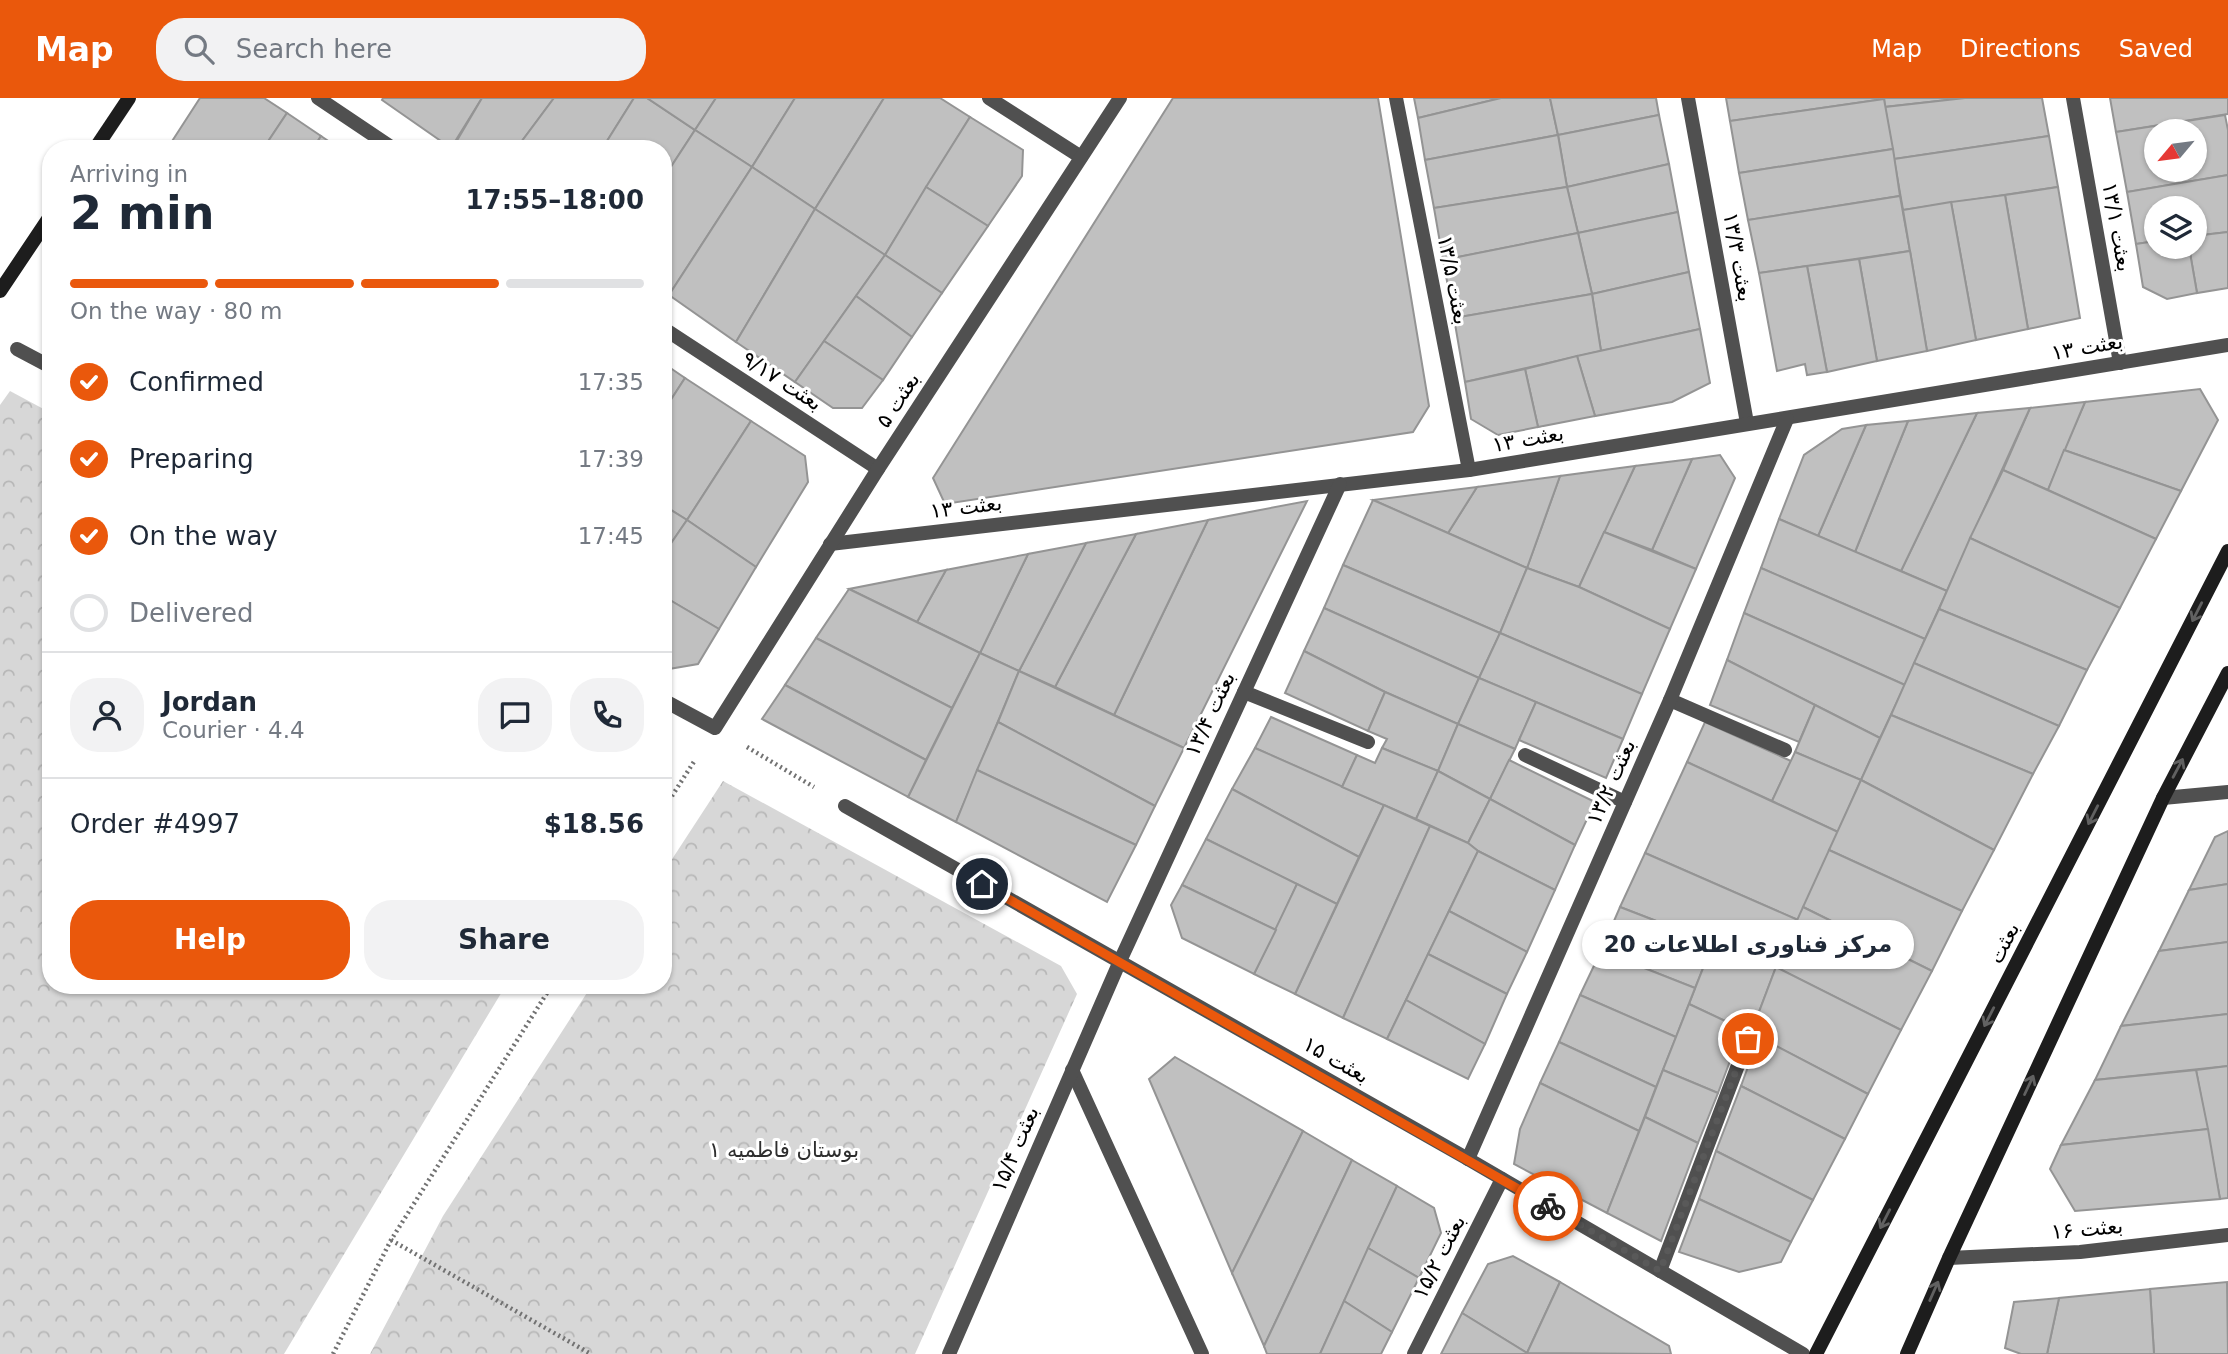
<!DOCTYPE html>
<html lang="en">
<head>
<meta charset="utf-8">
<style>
	body { margin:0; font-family:"DejaVu Sans",Vazirmatn,sans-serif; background:#f2f2f3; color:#1f2937; height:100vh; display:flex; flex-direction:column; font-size:26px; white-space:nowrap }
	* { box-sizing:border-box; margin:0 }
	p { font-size:23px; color:#747a83 }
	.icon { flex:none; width:38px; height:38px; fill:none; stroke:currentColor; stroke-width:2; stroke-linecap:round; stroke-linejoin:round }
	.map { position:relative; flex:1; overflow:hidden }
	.details { position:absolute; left:42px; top:42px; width:630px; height:854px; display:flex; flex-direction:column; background:#fff; border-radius:28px; box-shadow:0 2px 5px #0004 }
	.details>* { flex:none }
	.needle { width:46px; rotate:241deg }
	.tools { position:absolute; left:2144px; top:21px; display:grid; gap:14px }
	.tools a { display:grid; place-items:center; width:63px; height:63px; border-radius:50%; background:#fff; box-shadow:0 2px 5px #0004; font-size:35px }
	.pin { position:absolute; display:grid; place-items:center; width:60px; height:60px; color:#fff; margin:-30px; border:4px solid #fff; border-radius:50%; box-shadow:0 2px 7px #0007 }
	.courier { position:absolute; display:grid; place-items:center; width:70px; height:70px; margin:-35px; border:5px solid #ea580c; border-radius:50%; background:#fff; color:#222; box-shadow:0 2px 9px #0007 }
	.bubble { position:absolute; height:49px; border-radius:24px; background:#fff; box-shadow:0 2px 5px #0004; font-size:23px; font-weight:700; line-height:49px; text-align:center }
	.headline em { font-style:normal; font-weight:700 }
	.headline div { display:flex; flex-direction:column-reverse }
	.headline { display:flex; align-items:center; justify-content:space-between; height:119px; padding:0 28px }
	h1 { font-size:46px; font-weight:700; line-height:52px }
	.bar { display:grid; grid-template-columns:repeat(4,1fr); gap:10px 7px; align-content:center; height:84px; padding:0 28px }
	.bar i { height:9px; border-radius:5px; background:#e0e1e3 }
	.bar .active { background:#ea580c }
	.bar p { grid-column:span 4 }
	.line { display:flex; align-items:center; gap:18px; padding:0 28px; border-top:2px solid #e0e1e3 }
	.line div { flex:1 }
	.round { display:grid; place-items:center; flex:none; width:74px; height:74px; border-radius:28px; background:#f2f2f3 }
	ol { padding:0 28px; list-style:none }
	li { display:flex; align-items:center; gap:21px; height:77px }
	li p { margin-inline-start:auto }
	li .icon { padding:7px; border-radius:50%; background:#ea580c; color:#fff; stroke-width:4 }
	li:last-child { color:#747a83 }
	li i { width:38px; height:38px; border:4px solid #e0e1e3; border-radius:50% }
	.action { display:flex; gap:14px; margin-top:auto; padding:14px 28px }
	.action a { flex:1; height:80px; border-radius:28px; background:#ea580c; color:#fff; font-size:28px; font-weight:700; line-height:80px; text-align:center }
	.action a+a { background:#f2f2f3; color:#1f2937 }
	header { display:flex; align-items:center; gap:42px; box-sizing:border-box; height:98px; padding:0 35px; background:#ea580c; color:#fff }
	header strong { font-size:33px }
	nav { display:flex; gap:38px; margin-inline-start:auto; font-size:24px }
	.search { width:490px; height:63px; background:#f2f2f3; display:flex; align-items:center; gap:18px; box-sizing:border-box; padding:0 24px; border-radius:28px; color:#747a83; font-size:26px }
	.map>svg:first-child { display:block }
	.park { fill:url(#park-crowns) }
	.building { fill:#c0c0c0; stroke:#949494; stroke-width:2; fill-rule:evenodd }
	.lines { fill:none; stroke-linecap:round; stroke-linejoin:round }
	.path { stroke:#727272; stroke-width:4.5; stroke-dasharray:2 3.5; stroke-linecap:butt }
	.street { stroke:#505050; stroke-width:14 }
	.secondary { stroke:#1d1d1d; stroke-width:14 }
	.oneway { stroke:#616161 }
	.done { stroke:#595959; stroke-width:7; stroke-dasharray:0 12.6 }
	.route { stroke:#ea580c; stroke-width:9 }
	.labels { text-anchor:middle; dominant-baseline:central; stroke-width:6; stroke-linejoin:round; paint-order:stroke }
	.street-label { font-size:21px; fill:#000; stroke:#fff }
	.park-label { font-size:21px; fill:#2e2e2e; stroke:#fff }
</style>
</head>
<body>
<header>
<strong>Map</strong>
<div class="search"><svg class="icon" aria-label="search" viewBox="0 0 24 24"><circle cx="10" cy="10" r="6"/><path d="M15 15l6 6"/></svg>Search here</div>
<nav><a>Map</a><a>Directions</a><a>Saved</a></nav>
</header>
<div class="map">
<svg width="2228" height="1256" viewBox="0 0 2228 1256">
	<defs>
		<pattern id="park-crowns" width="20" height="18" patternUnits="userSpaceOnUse" patternTransform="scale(1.75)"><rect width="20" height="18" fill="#d7d7d7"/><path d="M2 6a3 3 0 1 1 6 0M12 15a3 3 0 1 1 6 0" fill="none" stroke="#b7b7b7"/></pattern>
	</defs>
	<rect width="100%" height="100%" fill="#fff"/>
	<g class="park">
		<polygon points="10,293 51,315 51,887 506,887 284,1256 0,1256 0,307"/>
		<polygon points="723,683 1061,868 1077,896 915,1256 370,1256 443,1118 592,887 663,887 663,775"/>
	</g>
	<g class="building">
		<polygon points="200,0 264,0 287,15 263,51 167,51"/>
		<polygon points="383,0 482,0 451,50 382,2"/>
		<polygon points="482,0 554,0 516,51 452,51"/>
		<polygon points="554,0 634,0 602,51 516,51"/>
		<polygon points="634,0 647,0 695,32 663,81 663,51 602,51"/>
		<polygon points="647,0 716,0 695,32"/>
		<polygon points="716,0 795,0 752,69 695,32"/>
		<polygon points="795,0 884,0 815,111 752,69"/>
		<polygon points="884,0 940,0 970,19 885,157 815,111"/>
		<polygon points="1173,0 1378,0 1429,308 1413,334 945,406 933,380"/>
		<polygon points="1414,0 1501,0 1418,20"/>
		<polygon points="1501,0 1550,0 1558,37 1425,62 1418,20"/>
		<polygon points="1550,0 1656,0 1659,17 1558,37"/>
		<polygon points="1726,0 1884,0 1884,1 1730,23"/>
		<polygon points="1884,0 1965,0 1885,9"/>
		<polygon points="1965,0 2042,0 2049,38 1894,61 1885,9"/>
		<polygon points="2110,0 2228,0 2228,16 2116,34"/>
		<polygon points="1884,1 1893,51 1739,75 1730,23"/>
		<polygon points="287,15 321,38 313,51 263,51"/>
		<polygon points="1659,17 1669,66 1567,89 1558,37"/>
		<path d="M2225,17L2228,32V77L2127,94L2116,34ZM2156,33H2194V72H2156Z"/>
		<polygon points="970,19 1023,52 1022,78 988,128 926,89"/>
		<polygon points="695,32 752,69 669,197 663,194 663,81"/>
		<polygon points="1558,37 1567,89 1434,110 1425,62"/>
		<polygon points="321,38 340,51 313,51"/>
		<polygon points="2049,38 2058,89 1903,112 1894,61"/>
		<polygon points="1893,51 1900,98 1748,122 1739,75"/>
		<polygon points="1669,66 1678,114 1578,135 1567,89"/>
		<polygon points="752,69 815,111 736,244 669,197"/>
		<polygon points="2228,77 2228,134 2194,138 2194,110 2156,110 2156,143 2136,146 2127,94"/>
		<polygon points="926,89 988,128 942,195 885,157"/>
		<polygon points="1567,89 1578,135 1443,162 1434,110"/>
		<polygon points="2058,89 2080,220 2028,231 2005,97"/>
		<polygon points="2005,97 2028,231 1976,242 1951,104"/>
		<polygon points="1900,98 1910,153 1759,175 1748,122"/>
		<polygon points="1951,104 1976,242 1927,253 1903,112"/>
		<polygon points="815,111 885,157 795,284 736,244"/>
		<polygon points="1678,114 1689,174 1592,196 1578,135"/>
		<polygon points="2228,134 2228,190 2197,195 2189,149 2194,149 2194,138"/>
		<polygon points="1578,135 1592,196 1454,220 1443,162"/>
		<polygon points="2156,143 2156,149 2189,149 2197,195 2167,201 2143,189 2136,146"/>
		<polygon points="1910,153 1927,253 1877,263 1859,161"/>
		<polygon points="885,157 942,195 912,239 856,198"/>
		<polygon points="1859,161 1877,263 1827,274 1807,168"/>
		<polygon points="1807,168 1827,274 1807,277 1805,266 1777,273 1759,175"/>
		<polygon points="1689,174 1700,231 1601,253 1592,196"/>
		<polygon points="1592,196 1601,253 1465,284 1454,220"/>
		<polygon points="856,198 912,239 883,282 824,243"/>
		<polygon points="1700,231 1710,285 1672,304 1595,318 1577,258"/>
		<polygon points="824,243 883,282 862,310 833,310 795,284"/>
		<polygon points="1577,258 1595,318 1538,329 1525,271"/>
		<polygon points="663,265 685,280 663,314"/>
		<polygon points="1525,271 1538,329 1498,337 1471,321 1465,284"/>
		<polygon points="685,280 751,323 687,422 663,407 663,314"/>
		<polygon points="2200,291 2218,322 2181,393 2064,352 2085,304"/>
		<polygon points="2085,304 2048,392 2003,372 2030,310"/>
		<polygon points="2030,310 1947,493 1901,473 1977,315"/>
		<polygon points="1977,315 1901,473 1855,454 1908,323"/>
		<polygon points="751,323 805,358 808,384 756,469 687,422"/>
		<polygon points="1908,323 1855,454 1818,438 1866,327"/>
		<polygon points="1866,327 1818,438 1779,421 1804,357 1842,331"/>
		<polygon points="2064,352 2181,393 2156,441 2048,392"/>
		<polygon points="1720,357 1735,380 1696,471 1652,452 1692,361"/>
		<polygon points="1692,361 1652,452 1604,434 1635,368"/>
		<polygon points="1635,368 1579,489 1527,470 1560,378"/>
		<polygon points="2003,372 2156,441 2120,510 1970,440"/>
		<polygon points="1560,378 1527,470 1448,435 1477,389"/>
		<polygon points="1477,389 1448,435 1373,402"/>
		<polygon points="1373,402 1527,470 1500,535 1343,467"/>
		<polygon points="1307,403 1184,650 1114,617 1208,422"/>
		<polygon points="663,407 687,422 663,457"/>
		<polygon points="1779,421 1947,493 1925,541 1761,470"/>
		<polygon points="687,422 756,469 719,531 663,498 663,457"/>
		<polygon points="1208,422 1114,617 1055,589 1136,436"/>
		<polygon points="1604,434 1696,471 1670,531 1579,489"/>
		<polygon points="1136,436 1055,589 1019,573 1086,445"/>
		<polygon points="1970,440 2120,510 2087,572 1939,511"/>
		<polygon points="1086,445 1019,573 980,555 1028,456"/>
		<polygon points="1028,456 980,555 917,524 946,472"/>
		<polygon points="1343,467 1500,535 1479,580 1324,510"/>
		<polygon points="1527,470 1579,489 1670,531 1642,596 1500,535"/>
		<polygon points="1761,470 1925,541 1905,587 1744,515"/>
		<polygon points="946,472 917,524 849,491"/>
		<polygon points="849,491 980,555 952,610 816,540"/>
		<polygon points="663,498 719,531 698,566 663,572"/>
		<polygon points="1324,510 1479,580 1458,626 1385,594 1304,553"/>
		<polygon points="1939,511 2087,572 2059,628 1914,565"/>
		<polygon points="1744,515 1905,587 1880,640 1727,562"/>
		<polygon points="1500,535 1642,596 1623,641 1479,580"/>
		<polygon points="816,540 952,610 926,662 785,587"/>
		<polygon points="1304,553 1385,594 1368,633 1285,595"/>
		<polygon points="980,555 1019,573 956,724 908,699"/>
		<polygon points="1727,562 1815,607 1799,644 1710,607"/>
		<polygon points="1914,565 2059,628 2033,676 1891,617"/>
		<polygon points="1019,573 1184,650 1155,708 998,624"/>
		<polygon points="1479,580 1536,604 1515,651 1458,626"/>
		<polygon points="785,587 926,662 908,699 762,621"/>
		<polygon points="1385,594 1458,626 1438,673 1382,650 1387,641 1368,633"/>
		<polygon points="1536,604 1623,641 1606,680 1519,642"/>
		<polygon points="1815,607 1880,640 1861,682 1795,654"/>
		<polygon points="1891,617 2033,676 1994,752 1861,682"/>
		<polygon points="1271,619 1357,657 1342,689 1255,650"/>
		<polygon points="998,624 1155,708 1136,747 977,672"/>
		<polygon points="1705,624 1791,663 1772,703 1687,664"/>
		<polygon points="1458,626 1515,651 1490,701 1438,673"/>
		<polygon points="1255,650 1384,707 1359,759 1232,691"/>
		<polygon points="1382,650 1438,673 1416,721 1342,689 1357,657 1375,665"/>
		<polygon points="1795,654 1861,682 1838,734 1772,703"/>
		<polygon points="1509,662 1595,704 1575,747 1490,701"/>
		<polygon points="1687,664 1838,734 1798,822 1645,755"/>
		<polygon points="977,672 1136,747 1107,804 956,724"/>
		<polygon points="1438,673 1490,701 1468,745 1416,721"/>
		<polygon points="1861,682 1994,752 1962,813 1829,752"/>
		<polygon points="1232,691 1359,759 1337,806 1206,741"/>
		<polygon points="1490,701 1575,747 1555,792 1478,753 1468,745"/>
		<polygon points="1384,707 1430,728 1343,920 1295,896"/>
		<polygon points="1430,728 1468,745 1478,753 1387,941 1343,920"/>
		<polygon points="2228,733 2228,786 2189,792 2215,739"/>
		<polygon points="1206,741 1297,786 1276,832 1182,787"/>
		<polygon points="1829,752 1962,813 1932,873 1803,809"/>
		<polygon points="1478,753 1555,792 1527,854 1449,813"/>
		<polygon points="1645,755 1798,822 1776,869 1620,809"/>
		<polygon points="1297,786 1337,806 1295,896 1254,876"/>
		<polygon points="2228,786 2228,844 2159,853 2189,792"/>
		<polygon points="1182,787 1276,832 1254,876 1182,840 1171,807"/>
		<polygon points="1620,809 1713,845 1695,890 1601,853"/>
		<polygon points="1803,809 1932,873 1901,932 1776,869"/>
		<polygon points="1449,813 1527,854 1507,896 1428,856"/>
		<polygon points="2228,844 2228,916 2121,928 2159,853"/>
		<polygon points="1713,845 1776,869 1751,935 1689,906"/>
		<polygon points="1601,853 1695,890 1676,939 1580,897"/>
		<polygon points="1428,856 1507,896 1485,946 1406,902"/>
		<polygon points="1776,869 1901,932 1868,996 1751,935"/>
		<polygon points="1580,897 1676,939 1656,989 1559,944"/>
		<polygon points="1406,902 1485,946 1468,981 1387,941"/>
		<polygon points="1689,906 1742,931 1718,995 1663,972"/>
		<polygon points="2228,916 2228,968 2095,982 2121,928"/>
		<polygon points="1759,939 1868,996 1845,1041 1741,988"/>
		<polygon points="1559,944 1656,989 1639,1033 1540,985"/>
		<polygon points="1175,959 1303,1033 1232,1175 1149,981"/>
		<polygon points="2228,968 2228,1100 2220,1101 2196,972"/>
		<polygon points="1663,972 1718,995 1698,1045 1645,1019"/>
		<polygon points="2196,972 2208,1031 2061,1047 2095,982"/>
		<polygon points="1540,985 1639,1033 1607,1115 1514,1066 1520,1031"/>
		<polygon points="1741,988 1845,1041 1813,1102 1716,1053"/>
		<polygon points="1645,1019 1698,1045 1661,1143 1607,1115"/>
		<polygon points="2208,1031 2220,1101 2075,1113 2050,1071 2061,1047"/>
		<polygon points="1303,1033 1352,1062 1264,1248 1232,1175"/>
		<polygon points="1716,1053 1813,1102 1791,1144 1699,1101"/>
		<polygon points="1352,1062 1397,1088 1320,1256 1267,1256 1264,1248"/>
		<polygon points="1397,1088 1434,1110 1441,1135 1419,1180 1368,1150"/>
		<polygon points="1699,1101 1791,1144 1781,1164 1739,1174 1679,1154"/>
		<polygon points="1368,1150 1419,1180 1392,1234 1344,1203"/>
		<polygon points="1513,1158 1560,1184 1527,1255 1462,1215 1488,1166"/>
		<polygon points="1560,1184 1669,1248 1671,1256 1527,1255"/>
		<polygon points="2227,1184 2228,1256 2154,1256 2150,1191"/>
		<polygon points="2150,1191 2154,1256 2047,1256 2059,1200"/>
		<polygon points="2059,1200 2047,1256 2021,1256 2005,1250 2014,1204"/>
		<polygon points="1344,1203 1392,1234 1381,1256 1320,1256"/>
		<polygon points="1462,1215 1527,1255 1527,1256 1441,1256"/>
	</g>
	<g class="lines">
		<g class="path">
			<polyline points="747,649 814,689"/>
			<polyline points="663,712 695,662"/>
			<polyline points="391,1142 591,1256"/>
			<polyline points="333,1256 391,1142 552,887"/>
		</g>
		<g class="street">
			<polyline points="318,0 394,51"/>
			<polyline points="989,0 1081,59"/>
			<polyline points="1396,0 1469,372"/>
			<polyline points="1688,0 1747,325"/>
			<polyline points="2073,0 2120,265"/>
			<polyline points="663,230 878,371"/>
			<polyline points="17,251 51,269"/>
			<polyline points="830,446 1469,372 2228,247"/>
			<polyline points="1244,594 1368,644"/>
			<polyline points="663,602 715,630 878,371 1120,0"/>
			<polyline points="1670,602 1785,652"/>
			<polyline points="1525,657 1625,704"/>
			<polyline points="2163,700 2228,694"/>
			<polyline points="845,708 1468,1061 1803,1256"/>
			<polyline points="1072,972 1202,1256"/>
			<polyline points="1468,1061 1670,602 1787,321"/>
			<polyline points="1949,1160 2080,1154 2228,1137"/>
			<polyline points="1660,1173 1748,941"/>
			<polyline points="949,1256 1120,863 1340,386"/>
			<polyline points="1414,1256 1502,1081"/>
		</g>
		<g class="secondary">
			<polyline points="95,51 129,0"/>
			<polyline points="0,193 51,117"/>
			<polyline points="1816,1256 2228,453"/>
			<polyline points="1907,1256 1949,1160 2163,700 2228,575"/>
		</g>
	</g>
	<defs><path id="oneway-shaft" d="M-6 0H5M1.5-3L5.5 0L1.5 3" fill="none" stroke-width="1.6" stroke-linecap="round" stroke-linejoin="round" transform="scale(1.75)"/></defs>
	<g class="oneway">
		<use href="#oneway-shaft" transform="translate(2197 514) rotate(117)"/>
		<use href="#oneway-shaft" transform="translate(2178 670) rotate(-62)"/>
		<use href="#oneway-shaft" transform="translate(2093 717) rotate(117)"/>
		<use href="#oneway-shaft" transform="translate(1989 919) rotate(117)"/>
		<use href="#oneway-shaft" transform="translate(2029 987) rotate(-65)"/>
		<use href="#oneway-shaft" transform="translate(1885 1121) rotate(117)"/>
		<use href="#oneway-shaft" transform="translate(1934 1193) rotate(-66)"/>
	</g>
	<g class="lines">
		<polyline class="done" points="1548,1108 1660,1173 1748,941"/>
		<polyline class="route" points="982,786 1548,1108"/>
	</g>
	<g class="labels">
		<g class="street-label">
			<text transform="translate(2117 129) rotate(80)">بعثت ۱۳/۱</text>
			<text transform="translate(1738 159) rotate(80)">بعثت ۱۳/۳</text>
			<text transform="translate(1453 182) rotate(79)">بعثت ۱۳/۵</text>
			<text transform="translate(2087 249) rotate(-10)">بعثت ۱۳</text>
			<text transform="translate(782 283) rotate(33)">بعثت ۹/۱۷</text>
			<text transform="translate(898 302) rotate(-57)">بعثت ۵</text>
			<text transform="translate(1528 341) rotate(-10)">بعثت ۱۳</text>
			<text transform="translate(966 409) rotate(-7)">بعثت ۱۳</text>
			<text transform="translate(1210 616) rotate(-65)">بعثت ۱۳/۴</text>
			<text transform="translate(1611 684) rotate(-66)">بعثت ۱۳/۲</text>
			<text transform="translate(2004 845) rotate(-63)">بعثت</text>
			<text transform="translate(1336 962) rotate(30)">بعثت ۱۵</text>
			<text transform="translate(1015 1051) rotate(-67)">بعثت ۱۵/۴</text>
			<text transform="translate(2087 1131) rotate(-5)">بعثت ۱۶</text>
			<text transform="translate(1439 1159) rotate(-63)">بعثت ۱۵/۲</text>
		</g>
		<g class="park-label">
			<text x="784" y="1052">بوستان فاطمیه ۱</text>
		</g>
	</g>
</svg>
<div class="tools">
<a><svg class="needle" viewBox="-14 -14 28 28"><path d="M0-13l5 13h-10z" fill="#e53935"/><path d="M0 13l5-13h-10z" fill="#747a83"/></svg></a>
<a><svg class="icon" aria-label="layers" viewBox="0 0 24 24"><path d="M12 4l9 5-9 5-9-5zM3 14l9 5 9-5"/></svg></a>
</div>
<div class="pin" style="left:1748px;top:941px;background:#ea580c"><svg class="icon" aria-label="bag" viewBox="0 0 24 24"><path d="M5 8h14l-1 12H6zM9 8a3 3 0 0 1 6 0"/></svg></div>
<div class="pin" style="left:982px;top:786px;background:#1f2937"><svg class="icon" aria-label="home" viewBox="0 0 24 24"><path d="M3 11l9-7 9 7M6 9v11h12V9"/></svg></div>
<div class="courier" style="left:1548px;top:1108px"><svg class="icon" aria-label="bike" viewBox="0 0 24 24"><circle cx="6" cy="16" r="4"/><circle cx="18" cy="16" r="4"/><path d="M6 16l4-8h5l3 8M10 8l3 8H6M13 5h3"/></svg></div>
<div class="bubble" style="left:1582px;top:822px;width:332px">مرکز فناوری اطلاعات 20</div>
<section class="details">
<div class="headline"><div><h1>2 min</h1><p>Arriving in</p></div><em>17:55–18:00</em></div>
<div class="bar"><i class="active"></i><i class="active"></i><i class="active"></i><i></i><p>On the way · 80 m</p></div>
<ol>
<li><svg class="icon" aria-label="check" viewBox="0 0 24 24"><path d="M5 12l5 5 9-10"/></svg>Confirmed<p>17:35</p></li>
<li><svg class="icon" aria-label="check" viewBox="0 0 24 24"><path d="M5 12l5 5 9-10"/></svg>Preparing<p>17:39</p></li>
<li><svg class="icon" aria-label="check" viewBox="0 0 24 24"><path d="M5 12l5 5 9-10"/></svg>On the way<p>17:45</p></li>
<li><i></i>Delivered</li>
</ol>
<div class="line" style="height:126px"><a class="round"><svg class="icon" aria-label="person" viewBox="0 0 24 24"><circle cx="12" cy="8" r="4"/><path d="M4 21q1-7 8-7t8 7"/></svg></a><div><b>Jordan</b><p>Courier · 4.4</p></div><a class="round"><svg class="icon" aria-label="chat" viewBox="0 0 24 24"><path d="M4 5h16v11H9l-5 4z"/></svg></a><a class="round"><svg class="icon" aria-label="phone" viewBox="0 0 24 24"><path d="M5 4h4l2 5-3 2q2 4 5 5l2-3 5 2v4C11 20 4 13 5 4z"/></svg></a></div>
<div class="line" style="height:91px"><div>Order #4997</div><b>$18.56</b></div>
<div class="action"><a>Help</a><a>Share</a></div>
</section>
</div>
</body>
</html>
